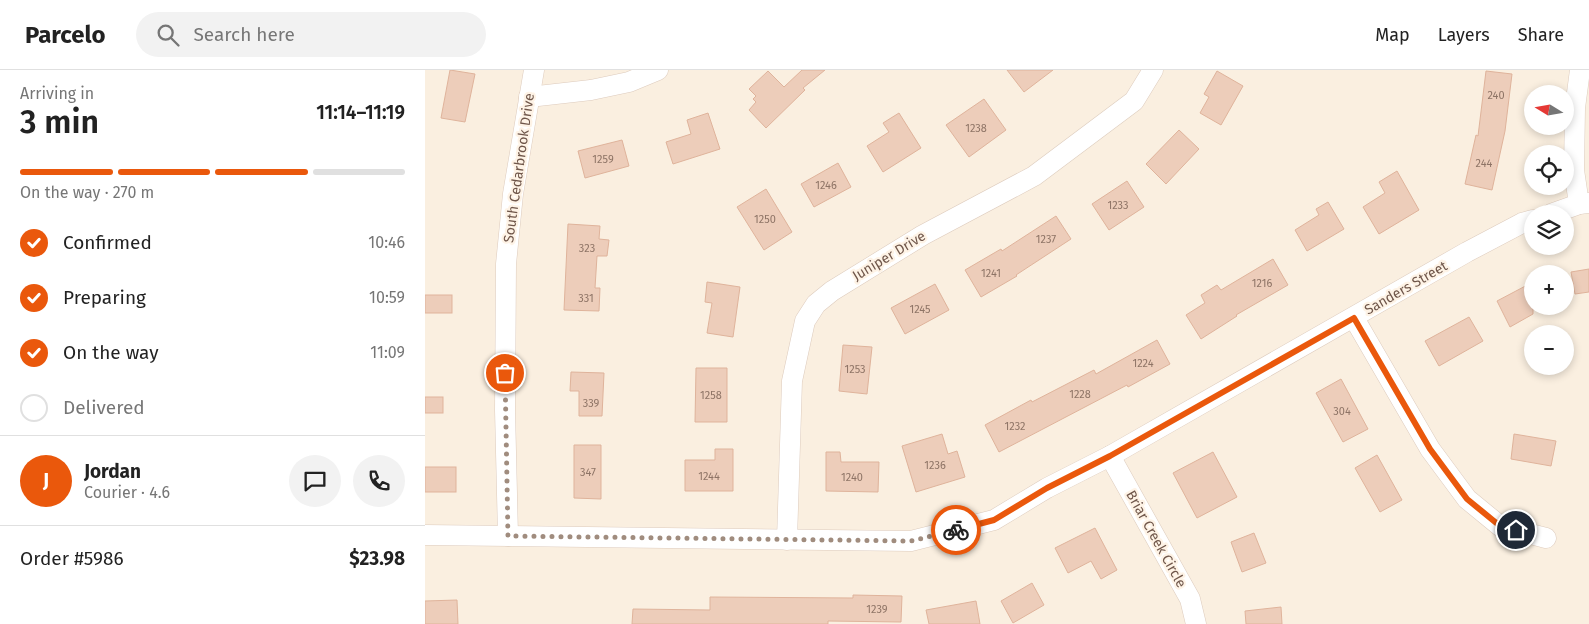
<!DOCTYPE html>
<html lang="en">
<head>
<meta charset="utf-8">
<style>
	body { margin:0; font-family:"Fira Sans",sans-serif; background:#f2f2f2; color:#222; height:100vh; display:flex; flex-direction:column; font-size:19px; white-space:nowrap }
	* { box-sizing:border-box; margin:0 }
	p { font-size:16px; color:#767676 }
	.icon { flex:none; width:28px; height:28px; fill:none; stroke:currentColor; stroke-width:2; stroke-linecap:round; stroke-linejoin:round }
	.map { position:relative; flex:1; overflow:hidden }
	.drawer { display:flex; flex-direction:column; background:#fff; width:425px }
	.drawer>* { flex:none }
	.needle { width:32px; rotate:281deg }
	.controls { position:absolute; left:1099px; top:15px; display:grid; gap:10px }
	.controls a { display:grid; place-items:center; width:50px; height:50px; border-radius:50%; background:#fff; box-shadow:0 2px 8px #0003; font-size:25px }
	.pin { position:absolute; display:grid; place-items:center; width:42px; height:42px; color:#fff; margin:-21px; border:2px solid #fff; border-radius:50%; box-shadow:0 1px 5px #0007 }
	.courier { position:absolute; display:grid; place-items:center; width:50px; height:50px; margin:-25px; border:4px solid #ea580c; border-radius:50%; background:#fff; color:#222; box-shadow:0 1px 6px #0007 }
	.overview em { font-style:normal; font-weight:600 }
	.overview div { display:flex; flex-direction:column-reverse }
	.overview { display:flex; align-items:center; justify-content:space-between; height:85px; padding:0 20px }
	h1 { font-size:32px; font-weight:600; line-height:38px }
	.bar { display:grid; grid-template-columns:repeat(4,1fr); gap:8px 5px; align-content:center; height:60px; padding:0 20px }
	.bar i { height:6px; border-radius:4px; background:#e0e0e0 }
	.bar .active { background:#ea580c }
	.bar p { grid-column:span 4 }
	.line { display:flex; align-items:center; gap:12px; padding:0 20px; border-top:1px solid #e0e0e0 }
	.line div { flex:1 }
	.round { display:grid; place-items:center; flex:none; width:52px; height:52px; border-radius:26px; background:#f2f2f2 }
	ol { padding:0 20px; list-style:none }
	li { display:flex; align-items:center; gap:15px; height:55px }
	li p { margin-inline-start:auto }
	li .icon { padding:5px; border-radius:50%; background:#ea580c; color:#fff; stroke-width:4 }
	li:last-child { color:#767676 }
	li i { width:28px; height:28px; border:2px solid #e0e0e0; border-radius:50% }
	header { display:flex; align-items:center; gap:30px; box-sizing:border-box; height:70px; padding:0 25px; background:#fff; border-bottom:1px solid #e0e0e0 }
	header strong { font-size:24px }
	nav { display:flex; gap:28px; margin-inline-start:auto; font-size:18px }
	.search { width:350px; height:45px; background:#f2f2f2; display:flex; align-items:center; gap:12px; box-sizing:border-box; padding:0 18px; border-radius:28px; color:#767676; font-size:19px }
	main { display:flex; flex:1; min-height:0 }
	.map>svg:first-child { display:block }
	.building { fill:#edcdba; stroke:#dfb39b }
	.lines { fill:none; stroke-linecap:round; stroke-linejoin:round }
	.street-casing { stroke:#ddcbbd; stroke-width:21 }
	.street { stroke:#fff; stroke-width:20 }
	.done { stroke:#a08c7e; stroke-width:5; stroke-dasharray:0 9 }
	.route { stroke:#ea580c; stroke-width:6 }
	.labels { text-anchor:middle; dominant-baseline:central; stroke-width:4.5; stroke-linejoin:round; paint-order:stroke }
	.number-label { font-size:11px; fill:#8e7466 }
	.street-label { font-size:14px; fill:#6f564a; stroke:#fef3e6 }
</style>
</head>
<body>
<header>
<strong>Parcelo</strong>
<div class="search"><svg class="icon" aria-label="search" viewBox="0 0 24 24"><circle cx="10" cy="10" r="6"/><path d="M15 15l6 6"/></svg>Search here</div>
<nav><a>Map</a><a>Layers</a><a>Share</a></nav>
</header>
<main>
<section class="drawer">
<div class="overview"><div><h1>3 min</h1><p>Arriving in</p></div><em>11:14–11:19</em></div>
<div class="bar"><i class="active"></i><i class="active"></i><i class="active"></i><i></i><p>On the way · 270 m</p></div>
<ol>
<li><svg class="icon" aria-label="check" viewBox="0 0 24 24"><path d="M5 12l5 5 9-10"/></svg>Confirmed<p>10:46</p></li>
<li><svg class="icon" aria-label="check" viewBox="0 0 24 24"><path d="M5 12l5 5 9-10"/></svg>Preparing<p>10:59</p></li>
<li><svg class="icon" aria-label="check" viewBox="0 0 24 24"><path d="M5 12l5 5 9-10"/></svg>On the way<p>11:09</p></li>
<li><i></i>Delivered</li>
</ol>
<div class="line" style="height:90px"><b class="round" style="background:#ea580c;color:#fff">J</b><div><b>Jordan</b><p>Courier · 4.6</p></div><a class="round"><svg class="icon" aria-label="chat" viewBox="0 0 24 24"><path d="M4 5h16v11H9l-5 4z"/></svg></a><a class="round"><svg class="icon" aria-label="phone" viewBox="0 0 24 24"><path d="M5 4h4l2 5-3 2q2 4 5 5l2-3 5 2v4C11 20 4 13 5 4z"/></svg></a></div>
<div class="line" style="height:65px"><div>Order #5986</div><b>$23.98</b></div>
</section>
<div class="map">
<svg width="1164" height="554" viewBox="0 0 1164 554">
	<rect width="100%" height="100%" fill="#faefe0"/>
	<g class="building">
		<polygon points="25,0 50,4 40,52 16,48"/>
		<polygon points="377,0 400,0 378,18 380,20 341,58 324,40 331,32 328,29 331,26 324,19 343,1 359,17"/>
		<polygon points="582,0 628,0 599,22"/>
		<polygon points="792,1 818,16 796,55 775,43 784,27 779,24"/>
		<polygon points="1061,1 1087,4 1080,61 1067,120 1040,114 1051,65 1053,66"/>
		<polygon points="559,29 581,60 544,87 521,55"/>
		<polygon points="283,43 295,79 248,94 241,72 266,64 262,50"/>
		<polygon points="474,43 496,78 458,102 442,76 464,62 458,53"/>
		<polygon points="754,60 774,79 741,114 721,94"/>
		<polygon points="197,70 204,96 160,108 153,81"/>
		<polygon points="413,93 426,117 389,137 376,114"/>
		<polygon points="972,101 994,140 954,164 938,137 960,123 954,112"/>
		<polygon points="702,111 719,137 684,160 667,134"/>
		<polygon points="341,119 367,162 339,180 312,137"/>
		<polygon points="903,132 919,159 882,181 870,160 894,145 891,139"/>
		<polygon points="631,146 646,169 591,205 592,206 556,227 540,200 576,179 577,181"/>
		<polygon points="143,154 175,156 174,169 184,170 182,186 172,186 170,218 175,218 174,241 139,240"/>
		<polygon points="848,189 863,215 811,245 812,246 776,269 761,245 780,233 776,225 792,215 796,220"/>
		<polygon points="1164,199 1164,222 1150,224 1146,202"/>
		<polygon points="282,212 315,217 308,267 282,263 287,233 280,232"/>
		<polygon points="1108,212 1108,244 1085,257 1072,231"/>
		<polygon points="510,214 524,240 480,264 466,238"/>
		<rect x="0" y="225" width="27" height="18"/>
		<polygon points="1044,247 1058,271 1014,296 1000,271"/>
		<polygon points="732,270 745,294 703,317 702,315 574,382 560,355 606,330 607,332 669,300 671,304"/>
		<polygon points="418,275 447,277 442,324 414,321"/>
		<polygon points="271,298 302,298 302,352 270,352"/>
		<polygon points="146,302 179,303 177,346 154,346 154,321 145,321"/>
		<polygon points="916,309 943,359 918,372 891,323"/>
		<rect x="0" y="327" width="18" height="16"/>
		<polygon points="517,364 523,384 532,381 540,407 491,422 477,376"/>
		<polygon points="1089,364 1131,371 1126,396 1086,389"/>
		<polygon points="149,375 176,375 176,429 149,428"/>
		<polygon points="290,379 308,379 308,421 260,421 260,390 290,390"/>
		<polygon points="401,382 415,382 416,392 454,392 453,422 401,421"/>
		<polygon points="788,382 812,427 772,448 748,403"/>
		<polygon points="952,385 977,430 955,442 930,398"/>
		<rect x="0" y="397" width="31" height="25"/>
		<polygon points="670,458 692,500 676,509 666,491 643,503 630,478"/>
		<polygon points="829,463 841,493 817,502 806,472"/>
		<polygon points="607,513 619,535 588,553 576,531"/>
		<polygon points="428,525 477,526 476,552 403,551 403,554 207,554 208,539 285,540 285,527 428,528"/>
		<polygon points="32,530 33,554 0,554 0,531"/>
		<polygon points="551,531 555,554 504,554 501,540"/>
		<polygon points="856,537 857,554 821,554 820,541"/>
	</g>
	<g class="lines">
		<defs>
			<g id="street">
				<polyline points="104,27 166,20 204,12 233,0"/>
				<polyline points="1154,134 1149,100 1150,38 1155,0"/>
				<polyline points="1126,144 1154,134 1164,133"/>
				<polyline points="929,248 1005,379 1042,429 1075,456 1121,468"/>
				<polyline points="685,386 765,529 771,554"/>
				<polyline points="0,465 486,471 569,450 622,418 685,386 1042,182 1097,153 1108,150"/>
				<polyline points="83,466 80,340 81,194 88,124 109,0"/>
				<polyline points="362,470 367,311 380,251 391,234 407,221 498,165 609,106 709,31 728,0"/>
			</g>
		</defs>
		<use href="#street" class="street-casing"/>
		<use href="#street" class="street"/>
	</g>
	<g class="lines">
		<polyline class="done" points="80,303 83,466 486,471 531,460"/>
		<polyline class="route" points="531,460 569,450 622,418 685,386 929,248 1005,379 1042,429 1075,456 1091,460"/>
	</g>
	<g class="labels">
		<g class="number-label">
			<text x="1071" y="25">240</text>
			<text x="551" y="58">1238</text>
			<text x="178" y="89">1259</text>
			<text x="1059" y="93">244</text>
			<text x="401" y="115">1246</text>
			<text x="693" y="135">1233</text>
			<text x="340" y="149">1250</text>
			<text x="621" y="169">1237</text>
			<text x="162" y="178">323</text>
			<text x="566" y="203">1241</text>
			<text x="837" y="213">1216</text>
			<text x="161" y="228">331</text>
			<text x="495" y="239">1245</text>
			<text x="718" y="293">1224</text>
			<text x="430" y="299">1253</text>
			<text x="655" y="324">1228</text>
			<text x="286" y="325">1258</text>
			<text x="166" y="333">339</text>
			<text x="917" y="341">304</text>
			<text x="590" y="356">1232</text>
			<text x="510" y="395">1236</text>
			<text x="163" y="402">347</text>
			<text x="284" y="406">1244</text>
			<text x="427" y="407">1240</text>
			<text x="452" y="539">1239</text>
		</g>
		<g class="street-label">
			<text transform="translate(94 98) rotate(-82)">South Cedarbrook Drive</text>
			<text transform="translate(464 186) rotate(-31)">Juniper Drive</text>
			<text transform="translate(981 218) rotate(-30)">Sanders Street</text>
			<text transform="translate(731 469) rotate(61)">Briar Creek Circle</text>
		</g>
	</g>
</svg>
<div class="controls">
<a><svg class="needle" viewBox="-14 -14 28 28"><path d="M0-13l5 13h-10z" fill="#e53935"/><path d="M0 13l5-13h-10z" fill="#767676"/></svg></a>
<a><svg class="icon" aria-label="locate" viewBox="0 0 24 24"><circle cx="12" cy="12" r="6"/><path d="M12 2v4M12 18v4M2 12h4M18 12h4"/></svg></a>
<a><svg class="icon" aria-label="layers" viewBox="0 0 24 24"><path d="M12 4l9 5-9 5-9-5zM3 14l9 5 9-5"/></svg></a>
<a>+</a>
<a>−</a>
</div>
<div class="pin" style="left:80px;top:303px;background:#ea580c"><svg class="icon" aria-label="bag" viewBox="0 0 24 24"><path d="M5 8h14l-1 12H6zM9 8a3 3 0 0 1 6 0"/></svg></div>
<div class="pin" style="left:1091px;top:460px;background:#1f2937"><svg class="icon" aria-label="home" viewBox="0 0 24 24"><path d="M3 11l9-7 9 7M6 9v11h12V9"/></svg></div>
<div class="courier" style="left:531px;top:460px"><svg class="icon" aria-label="bike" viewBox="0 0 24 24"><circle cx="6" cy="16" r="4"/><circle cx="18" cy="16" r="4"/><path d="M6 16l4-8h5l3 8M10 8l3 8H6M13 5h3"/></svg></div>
</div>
</main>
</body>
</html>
